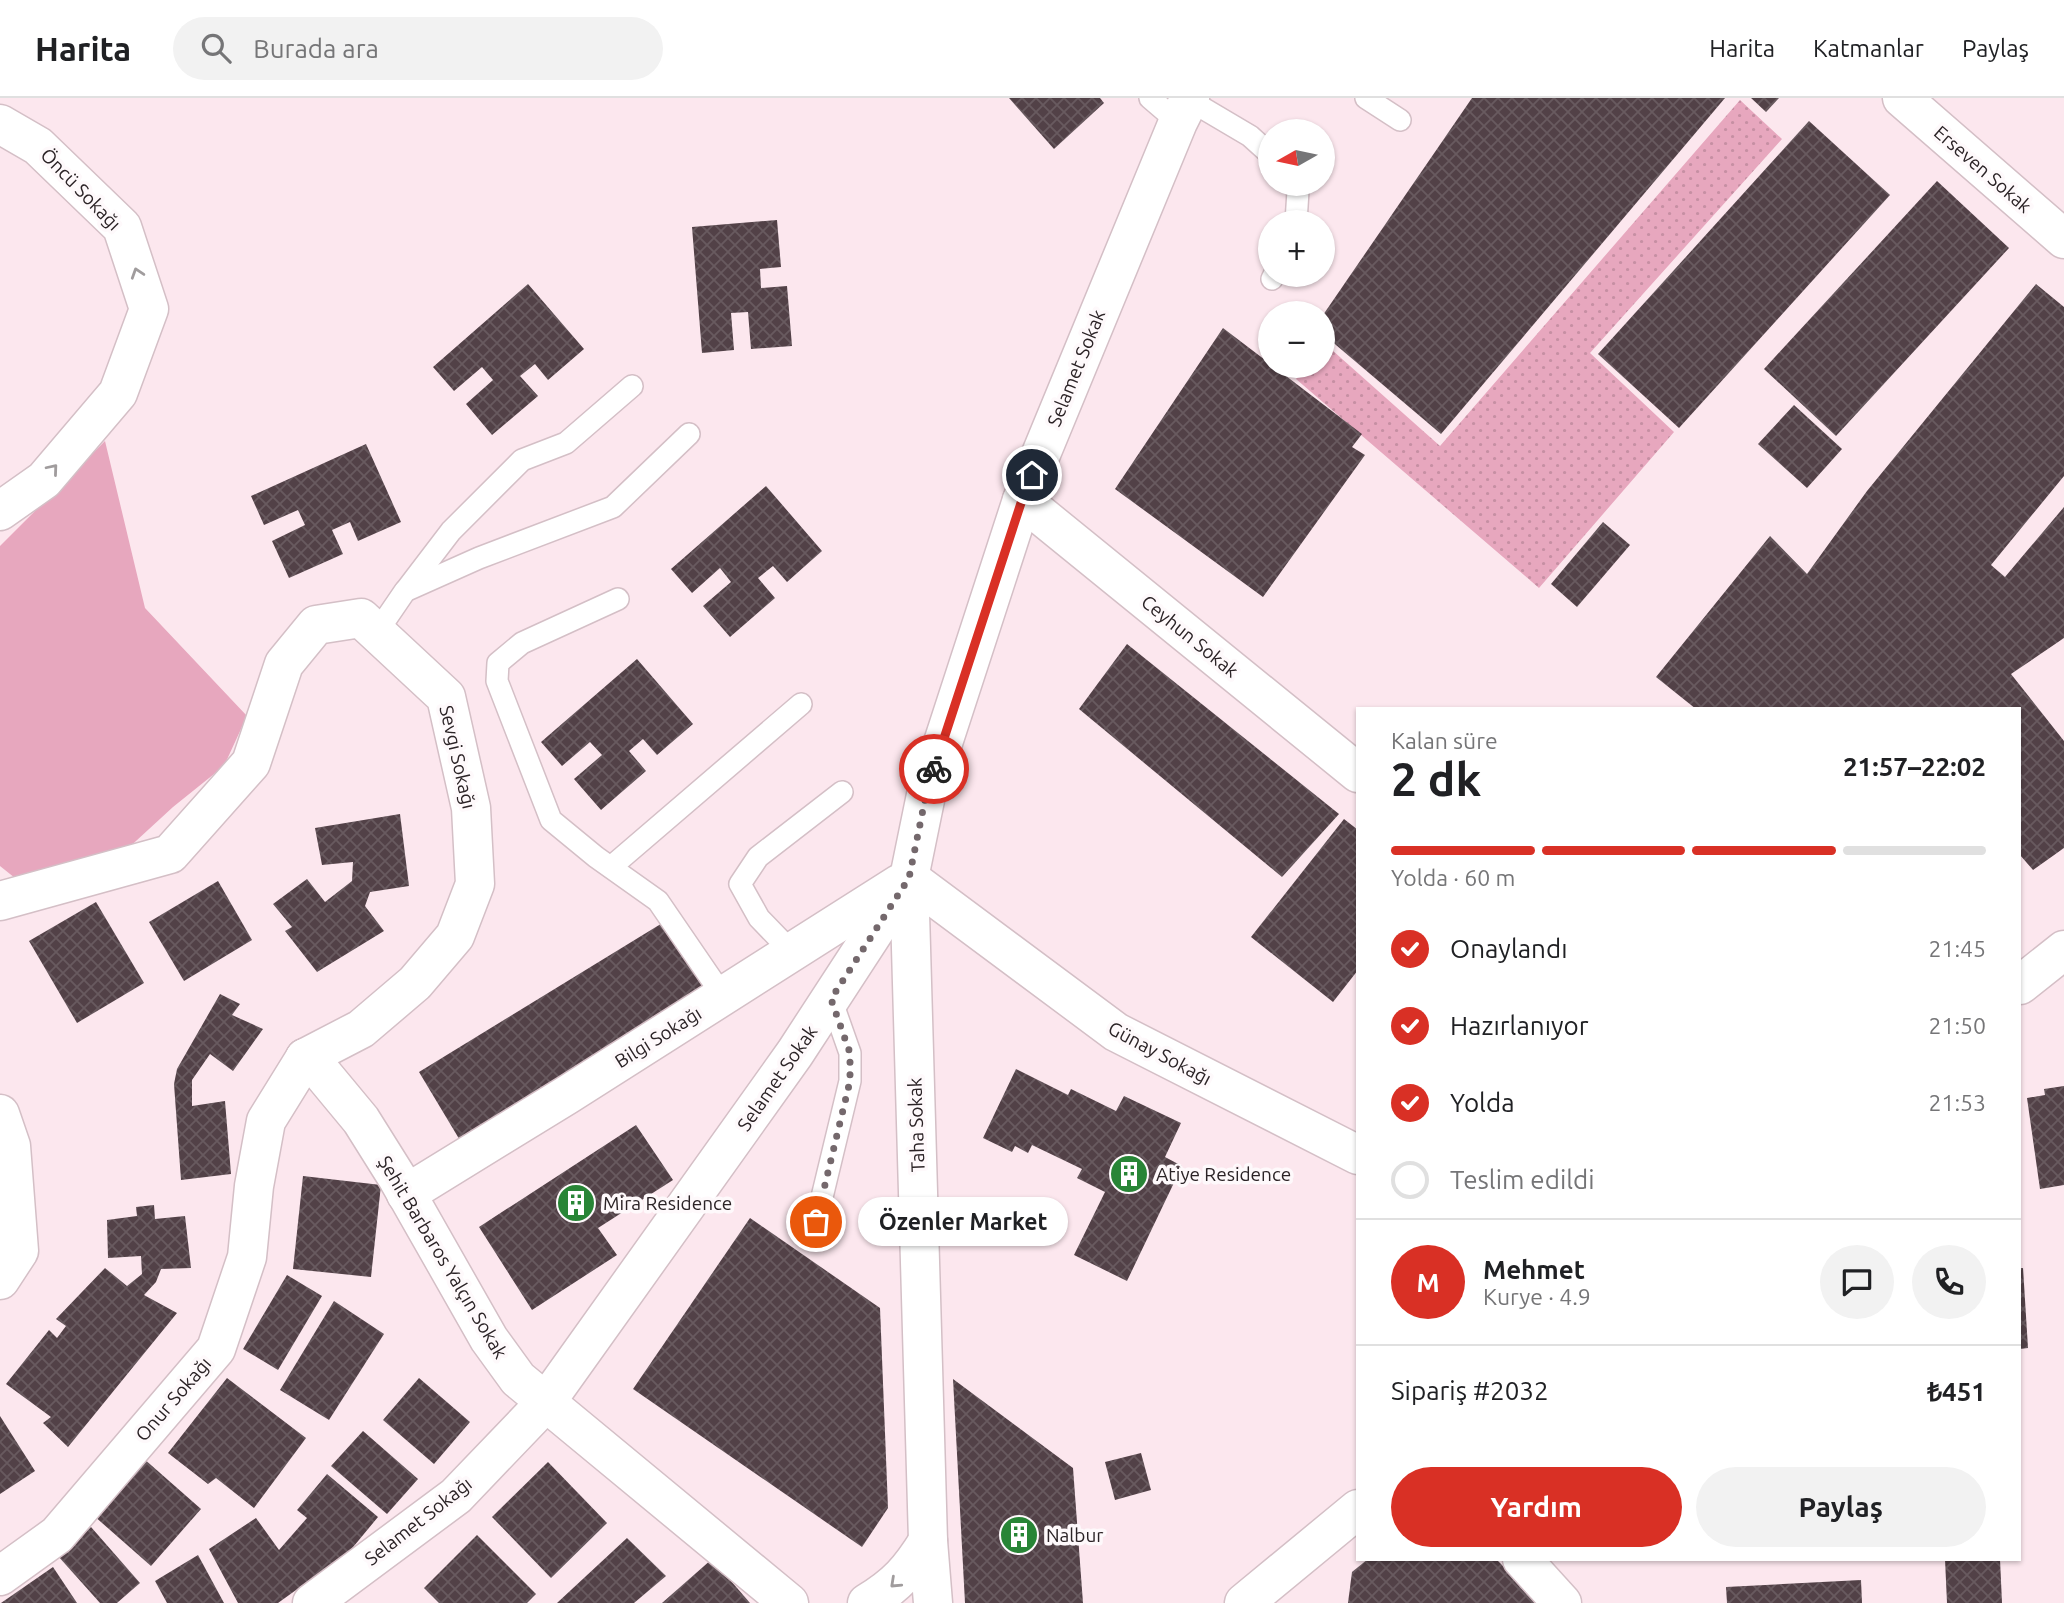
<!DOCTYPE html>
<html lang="tr">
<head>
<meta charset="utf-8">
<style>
	body { margin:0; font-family:Ubuntu,sans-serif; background:#f2f2f2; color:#202124; height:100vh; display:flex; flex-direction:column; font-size:26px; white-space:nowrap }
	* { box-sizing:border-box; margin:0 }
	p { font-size:23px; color:#757577 }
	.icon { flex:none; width:38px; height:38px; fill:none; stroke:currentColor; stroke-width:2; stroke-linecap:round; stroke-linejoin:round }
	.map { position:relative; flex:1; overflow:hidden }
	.drawer { position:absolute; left:1356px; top:609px; width:665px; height:854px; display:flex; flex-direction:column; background:#fff; border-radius:0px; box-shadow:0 2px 5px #0004 }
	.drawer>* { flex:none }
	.needle { width:46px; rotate:261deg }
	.tools { position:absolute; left:1258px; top:21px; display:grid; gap:14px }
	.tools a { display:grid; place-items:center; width:77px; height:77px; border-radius:50%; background:#fff; box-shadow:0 2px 5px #0004; font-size:35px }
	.pin { position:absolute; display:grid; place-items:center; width:60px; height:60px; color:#fff; margin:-30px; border:4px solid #fff; border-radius:50%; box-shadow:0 2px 7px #0007 }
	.courier { position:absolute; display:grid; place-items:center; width:70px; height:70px; margin:-35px; border:5px solid #d93025; border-radius:50%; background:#fff; color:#222; box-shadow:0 2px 9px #0007 }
	.bubble { position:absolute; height:49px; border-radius:24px; background:#fff; box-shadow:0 2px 5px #0004; font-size:23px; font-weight:700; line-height:49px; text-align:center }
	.summary em { font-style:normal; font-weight:700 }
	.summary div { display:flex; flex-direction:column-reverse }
	.summary { display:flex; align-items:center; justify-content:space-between; height:119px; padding:0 35px }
	h1 { font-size:46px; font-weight:700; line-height:52px }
	.bar { display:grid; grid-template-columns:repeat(4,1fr); gap:10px 7px; align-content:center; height:84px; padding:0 35px }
	.bar i { height:9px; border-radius:5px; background:#e0e0e0 }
	.bar .on { background:#d93025 }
	.bar p { grid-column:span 4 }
	.line { display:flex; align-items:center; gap:18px; padding:0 35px; border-top:2px solid #e0e0e0 }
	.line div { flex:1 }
	.round { display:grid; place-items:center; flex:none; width:74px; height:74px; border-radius:37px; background:#f2f2f2 }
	ol { padding:0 35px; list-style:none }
	li { display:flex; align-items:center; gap:21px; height:77px }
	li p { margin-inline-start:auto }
	li .icon { padding:7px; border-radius:50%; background:#d93025; color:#fff; stroke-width:4 }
	li:last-child { color:#757577 }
	li i { width:38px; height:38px; border:4px solid #e0e0e0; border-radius:50% }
	.button { display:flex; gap:14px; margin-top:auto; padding:14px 35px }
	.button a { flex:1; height:80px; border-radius:42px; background:#d93025; color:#fff; font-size:28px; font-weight:700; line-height:80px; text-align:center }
	.button a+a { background:#f2f2f2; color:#202124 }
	header { display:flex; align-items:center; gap:42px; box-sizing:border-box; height:98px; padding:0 35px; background:#fff; border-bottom:2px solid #e0e0e0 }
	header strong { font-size:33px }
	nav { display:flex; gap:38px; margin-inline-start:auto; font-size:24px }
	.search { width:490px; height:63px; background:#f2f2f2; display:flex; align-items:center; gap:18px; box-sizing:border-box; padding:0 24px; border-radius:38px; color:#757577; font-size:26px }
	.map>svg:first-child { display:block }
	.grass { fill:url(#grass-dots) }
	.park { fill:#e7a7be }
	.building { fill:url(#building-cross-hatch) }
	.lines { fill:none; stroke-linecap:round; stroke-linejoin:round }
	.lane-casing { stroke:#d4bfc6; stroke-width:24 }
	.street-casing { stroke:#d4bfc6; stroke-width:41 }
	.secondary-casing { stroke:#d4bfc6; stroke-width:41 }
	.lane { stroke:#fff; stroke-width:21 }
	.street { stroke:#fff; stroke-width:38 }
	.secondary { stroke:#fff; stroke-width:38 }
	.oneway { stroke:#a09c9d }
	.done { stroke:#74686c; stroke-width:7; stroke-dasharray:0 12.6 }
	.route { stroke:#d93025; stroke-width:9 }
	.labels { text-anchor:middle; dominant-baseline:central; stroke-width:7; stroke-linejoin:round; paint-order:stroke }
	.street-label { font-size:19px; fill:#2b2326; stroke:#fef9fb }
	.poi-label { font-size:19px; fill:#2b2326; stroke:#fef9fb; text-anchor:start }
</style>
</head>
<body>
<header>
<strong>Harita</strong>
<div class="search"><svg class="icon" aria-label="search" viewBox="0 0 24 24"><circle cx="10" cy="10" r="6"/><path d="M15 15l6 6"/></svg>Burada ara</div>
<nav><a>Harita</a><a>Katmanlar</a><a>Paylaş</a></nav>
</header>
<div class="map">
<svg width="2064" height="1505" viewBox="0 0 2064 1505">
	<defs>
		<pattern id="grass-dots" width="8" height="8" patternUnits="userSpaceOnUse" patternTransform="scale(1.75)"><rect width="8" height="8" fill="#e7a7be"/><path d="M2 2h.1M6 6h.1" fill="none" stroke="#c68fa3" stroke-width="1.8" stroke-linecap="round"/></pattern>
		<pattern id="building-cross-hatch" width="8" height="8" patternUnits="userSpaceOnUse" patternTransform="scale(1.75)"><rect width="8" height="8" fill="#524147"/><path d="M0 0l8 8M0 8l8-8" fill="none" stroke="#685a5f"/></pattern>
	</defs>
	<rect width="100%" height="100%" fill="#fce7ee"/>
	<polygon class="grass" points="1740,2 1782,41 1590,255 1674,334 1539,490 1296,281 1305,268 1323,268 1323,244 1440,348"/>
	<polygon class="park" points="105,343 145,510 247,618 224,668 173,709 124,754 20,784 0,768 0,448"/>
	<g class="building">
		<polygon points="1009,0 1100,0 1104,5 1054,51"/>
		<polygon points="1472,0 1725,0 1441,336 1323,236 1323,217"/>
		<polygon points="1751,0 1779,0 1766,14"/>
		<polygon points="1809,23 1890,97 1679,330 1598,256"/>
		<polygon points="1937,83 2009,150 1836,338 1764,271"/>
		<polygon points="777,122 781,169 760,171 761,190 787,188 792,248 751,251 748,214 731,215 734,252 702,255 692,129"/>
		<polygon points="528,186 584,251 548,282 535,266 520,278 538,298 492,337 466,306 493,282 482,269 454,293 433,269"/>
		<polygon points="2036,186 2064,209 2064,378 1991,467 2005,479 2064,409 2064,540 2011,576 2064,643 2064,750 2033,772 2020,757 2020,611 1696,611 1656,579 1770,438 1807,476 1867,393"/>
		<polygon points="1223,230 1362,336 1352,349 1365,357 1263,499 1115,391"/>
		<polygon points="1794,307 1842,351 1807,390 1758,346"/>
		<polygon points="366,346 401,424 358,443 350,424 332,432 343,456 289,480 272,443 305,427 298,412 264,427 251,398"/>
		<polygon points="766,388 822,453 787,484 773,468 758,480 775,500 730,539 703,508 731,484 720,470 692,495 671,471"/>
		<polygon points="1603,424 1630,447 1577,509 1551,486"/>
		<polygon points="1127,546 1339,716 1282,779 1079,611"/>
		<polygon points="637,561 693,626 657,657 643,641 629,653 646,673 601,712 574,681 602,657 590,644 562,668 541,644"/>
		<polygon points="400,716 409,788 370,794 365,808 384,833 317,874 285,833 292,829 273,806 307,781 325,804 352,783 353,764 322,767 315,730"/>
		<polygon points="1344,721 1358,732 1358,872 1333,904 1251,839"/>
		<polygon points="218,783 252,842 184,883 149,824"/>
		<polygon points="96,804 144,885 77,925 29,843"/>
		<polygon points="664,824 706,894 461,1044 419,974"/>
		<polygon points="220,896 240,906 232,917 263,931 233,973 210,956 192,982 192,1008 225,1003 231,1076 181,1082 174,986 177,971"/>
		<polygon points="1016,971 1068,997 1071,991 1116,1013 1124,998 1181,1025 1165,1059 1182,1068 1127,1183 1074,1157 1105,1094 1077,1080 1082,1071 1032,1047 1028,1055 1015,1048 1012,1054 983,1040"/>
		<polygon points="2064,988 2064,1087 2040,1091 2027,1000 2045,997 2044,991"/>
		<polygon points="636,1027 673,1082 598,1130 617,1157 532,1212 479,1129"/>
		<polygon points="303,1078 381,1087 371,1179 293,1171"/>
		<polygon points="154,1107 155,1121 185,1118 191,1170 161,1171 156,1184 144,1197 177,1215 68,1349 43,1325 51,1319 6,1286 49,1232 57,1240 66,1228 56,1221 105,1170 127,1188 142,1176 141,1158 108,1160 107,1122 137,1118 136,1109"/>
		<polygon points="750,1120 880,1210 888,1410 862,1449 633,1291"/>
		<polygon points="2020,1170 2023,1170 2028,1250 2020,1251"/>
		<polygon points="287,1177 322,1198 278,1272 243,1251"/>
		<polygon points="334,1203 384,1236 329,1322 280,1292"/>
		<polygon points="227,1280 306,1340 254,1410 216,1380 208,1386 168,1355"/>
		<polygon points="419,1280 470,1324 434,1366 383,1322"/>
		<polygon points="953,1281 1073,1370 1083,1505 965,1505"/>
		<polygon points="0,1318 35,1373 0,1396"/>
		<polygon points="363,1333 418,1381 387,1416 331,1368"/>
		<polygon points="1141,1355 1151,1392 1115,1402 1105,1364"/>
		<polygon points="143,1360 201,1411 151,1468 93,1417"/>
		<polygon points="548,1364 607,1425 551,1480 492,1419"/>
		<polygon points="327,1376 378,1419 349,1454 312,1491 303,1487 278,1505 238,1505 209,1451 256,1420 279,1452 307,1420 297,1412"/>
		<polygon points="91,1429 140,1485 117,1505 100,1505 58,1458"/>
		<polygon points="477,1437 536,1496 527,1505 439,1505 424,1490"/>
		<polygon points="627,1440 666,1478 634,1505 557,1505"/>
		<polygon points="198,1457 224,1505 167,1505 155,1483"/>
		<polygon points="712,1461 750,1505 662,1505"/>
		<polygon points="1368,1461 1496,1461 1540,1505 1348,1505 1352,1474"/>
		<polygon points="1945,1461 2000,1461 2002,1505 1947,1505"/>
		<polygon points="53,1469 77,1505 1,1505"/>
		<polygon points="1861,1482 1862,1505 1727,1505 1726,1489"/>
	</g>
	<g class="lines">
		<defs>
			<g id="lane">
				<polyline points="1150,0 1178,24"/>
				<polyline points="1366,0 1400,22"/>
				<polyline points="1189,2 1250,38 1270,56"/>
				<polyline points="1293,86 1298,93 1296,124"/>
				<polyline points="1272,181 1274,177"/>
				<polyline points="406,492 451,433 522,362 566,345 632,288"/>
				<polyline points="618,501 522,545 498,565 497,583 551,722 596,759 658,803 723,898"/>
				<polyline points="377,534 405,493 479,460 613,409 689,336"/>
				<polyline points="611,769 801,606"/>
				<polyline points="791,853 759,820 740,786 758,759 842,694"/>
				<polyline points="816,1124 850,983 850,955 831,901"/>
			</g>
			<g id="street">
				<polyline points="0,26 38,48 122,129 149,211 118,295 44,382 0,413"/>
				<polyline points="1022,402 1358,675"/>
				<polyline points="909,780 1116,934 1358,1057"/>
				<polyline points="0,803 170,756 251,665 284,566 316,527 361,520 446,599 471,710 475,786 455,838 415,885 361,931 305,960"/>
				<polyline points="2020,887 2064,852"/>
				<polyline points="305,960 322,975 361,1022 398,1081 489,1241 518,1281 789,1505"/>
				<polyline points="0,1016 11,1048 19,1153 0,1182"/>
				<polyline points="406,1096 567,997 899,786"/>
				<polyline points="1522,1461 1562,1505"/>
				<polyline points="0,1478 57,1437 216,1251 247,1159 254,1088 266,1023 305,960"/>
				<polyline points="312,1505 456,1398 546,1304 795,955 909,780"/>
				<polyline points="1244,1505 1358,1411"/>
			</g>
			<g id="secondary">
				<polyline points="1902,0 2064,141"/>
				<polyline points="928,1443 909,780 926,697 1022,402 1178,24 1190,0"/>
				<path d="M867,1505C897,1487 910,1472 928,1443L933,1505"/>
			</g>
		</defs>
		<use href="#lane" class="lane-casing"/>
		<use href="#street" class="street-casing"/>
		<use href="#secondary" class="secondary-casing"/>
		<use href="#lane" class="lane"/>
		<use href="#street" class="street"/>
		<use href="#secondary" class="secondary"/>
	</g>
	<defs><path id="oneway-chevron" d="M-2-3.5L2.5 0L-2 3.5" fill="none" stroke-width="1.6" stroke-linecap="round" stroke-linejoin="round" transform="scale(1.75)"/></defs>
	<g class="oneway">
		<use href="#oneway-chevron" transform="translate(137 175) rotate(-108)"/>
		<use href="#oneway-chevron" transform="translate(53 371) rotate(-50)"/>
		<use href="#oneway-chevron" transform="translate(895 1485) rotate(137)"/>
	</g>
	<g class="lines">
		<polyline class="done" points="816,1124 850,983 850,955 831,901 909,780 926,697 934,671"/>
		<polyline class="route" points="934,671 1022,402 1032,377"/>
	</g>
	<defs>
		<symbol id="building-disc" viewBox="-11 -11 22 22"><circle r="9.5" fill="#288536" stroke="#fef9fb"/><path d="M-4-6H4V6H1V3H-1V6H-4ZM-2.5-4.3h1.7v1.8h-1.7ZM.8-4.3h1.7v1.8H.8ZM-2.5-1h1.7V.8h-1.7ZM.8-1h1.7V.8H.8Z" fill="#fff"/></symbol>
	</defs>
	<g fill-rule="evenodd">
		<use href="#building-disc" x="1107" y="1054" width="44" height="44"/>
		<use href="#building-disc" x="554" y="1083" width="44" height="44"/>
		<use href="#building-disc" x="997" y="1415" width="44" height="44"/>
	</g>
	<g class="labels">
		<g class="street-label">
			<text transform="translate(1983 71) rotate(41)">Erseven Sokak</text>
			<text transform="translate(81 91) rotate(46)">Öncü Sokağı</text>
			<text transform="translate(1076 270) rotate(-68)">Selamet Sokak</text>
			<text transform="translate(1190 538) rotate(39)">Ceyhun Sokak</text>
			<text transform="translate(458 659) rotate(77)">Sevgi Sokağı</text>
			<text transform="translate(658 939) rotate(-32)">Bilgi Sokağı</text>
			<text transform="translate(1160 955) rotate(28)">Günay Sokağı</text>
			<text transform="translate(777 980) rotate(-55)">Selamet Sokak</text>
			<text transform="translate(916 1027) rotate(-92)">Taha Sokak</text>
			<text transform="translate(443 1159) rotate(59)">Şehit Barbaros Yalçın Sokak</text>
			<text transform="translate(173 1301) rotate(-49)">Onur Sokağı</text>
			<text transform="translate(418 1423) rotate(-38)">Selamet Sokağı</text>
		</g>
		<g class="poi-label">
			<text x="1156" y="1076">Atiye Residence</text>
			<text x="603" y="1105">Mira Residence</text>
			<text x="1046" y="1437">Nalbur</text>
		</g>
	</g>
</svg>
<div class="tools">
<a><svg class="needle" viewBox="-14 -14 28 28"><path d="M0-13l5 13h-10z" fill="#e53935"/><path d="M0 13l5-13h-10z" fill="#757577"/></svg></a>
<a>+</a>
<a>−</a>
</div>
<div class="pin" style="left:816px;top:1124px;background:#ea580c"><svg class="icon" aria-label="bag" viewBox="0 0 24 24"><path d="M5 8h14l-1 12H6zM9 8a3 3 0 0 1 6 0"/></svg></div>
<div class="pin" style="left:1032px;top:377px;background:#1f2937"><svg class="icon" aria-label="home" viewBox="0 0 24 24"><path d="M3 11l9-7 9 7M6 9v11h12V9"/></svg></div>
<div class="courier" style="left:934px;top:671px"><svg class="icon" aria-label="bike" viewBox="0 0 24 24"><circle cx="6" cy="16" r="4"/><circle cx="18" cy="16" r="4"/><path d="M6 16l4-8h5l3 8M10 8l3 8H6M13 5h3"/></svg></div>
<div class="bubble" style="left:858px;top:1099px;width:210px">Özenler Market</div>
<section class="drawer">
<div class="summary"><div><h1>2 dk</h1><p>Kalan süre</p></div><em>21:57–22:02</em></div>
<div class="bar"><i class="on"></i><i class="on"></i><i class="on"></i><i></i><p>Yolda · 60 m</p></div>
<ol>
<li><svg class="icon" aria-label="check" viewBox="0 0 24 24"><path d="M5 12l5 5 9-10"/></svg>Onaylandı<p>21:45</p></li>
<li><svg class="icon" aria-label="check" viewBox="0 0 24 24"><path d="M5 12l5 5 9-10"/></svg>Hazırlanıyor<p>21:50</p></li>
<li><svg class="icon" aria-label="check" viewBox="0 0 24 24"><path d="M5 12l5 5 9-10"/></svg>Yolda<p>21:53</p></li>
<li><i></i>Teslim edildi</li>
</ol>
<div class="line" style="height:126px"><b class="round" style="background:#d93025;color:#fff">M</b><div><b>Mehmet</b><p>Kurye · 4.9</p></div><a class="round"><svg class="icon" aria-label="chat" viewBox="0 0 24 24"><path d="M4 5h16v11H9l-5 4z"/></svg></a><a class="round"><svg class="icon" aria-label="phone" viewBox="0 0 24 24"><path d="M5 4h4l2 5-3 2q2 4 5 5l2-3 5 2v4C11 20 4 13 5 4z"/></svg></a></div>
<div class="line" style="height:91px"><div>Sipariş #2032</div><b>₺451</b></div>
<div class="button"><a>Yardım</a><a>Paylaş</a></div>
</section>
</div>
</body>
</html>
